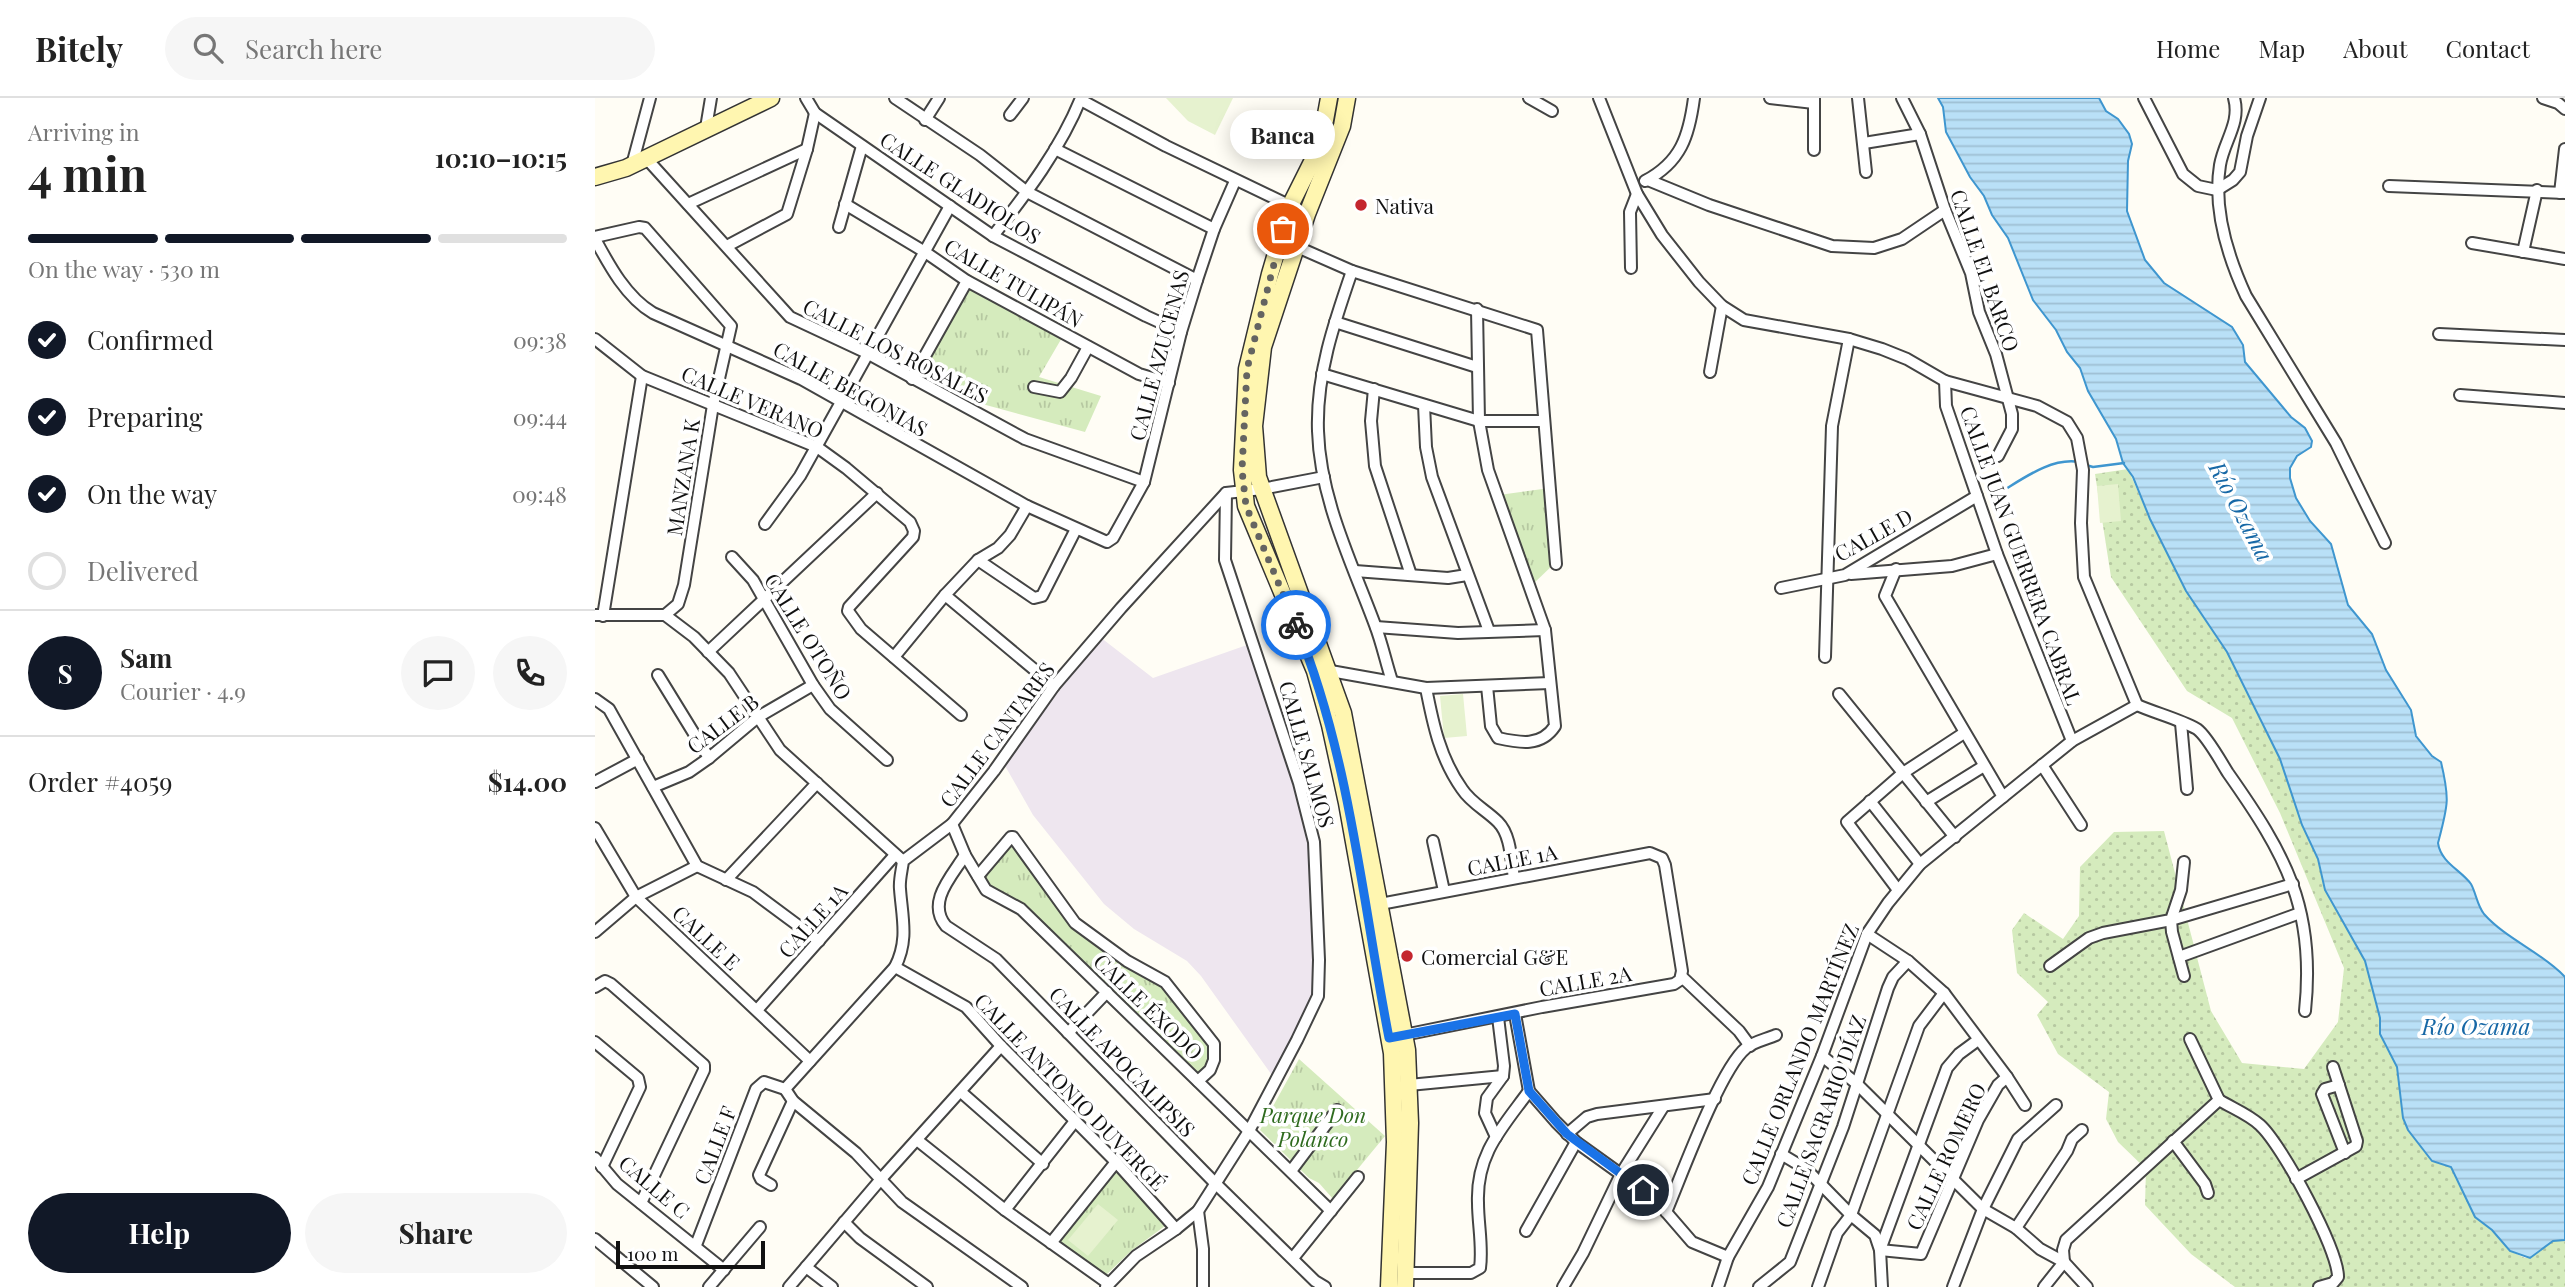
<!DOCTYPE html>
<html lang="en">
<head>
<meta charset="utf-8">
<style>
	body { margin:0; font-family:"Playfair Display",serif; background:#f6f6f6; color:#222; height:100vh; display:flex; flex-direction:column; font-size:26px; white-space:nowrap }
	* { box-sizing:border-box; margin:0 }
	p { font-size:23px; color:#767676 }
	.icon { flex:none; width:38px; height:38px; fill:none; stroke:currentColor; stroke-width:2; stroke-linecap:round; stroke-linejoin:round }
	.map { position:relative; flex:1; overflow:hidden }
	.details { display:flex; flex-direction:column; background:#fff; width:595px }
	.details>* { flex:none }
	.scale { position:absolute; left:21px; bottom:18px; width:149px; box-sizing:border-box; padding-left:7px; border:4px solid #111; border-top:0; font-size:19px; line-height:24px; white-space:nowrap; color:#111; -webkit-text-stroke:5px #fff; paint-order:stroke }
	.pin { position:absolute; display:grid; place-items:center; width:60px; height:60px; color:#fff; margin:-30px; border:4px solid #fff; border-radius:50%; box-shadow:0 2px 7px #0007 }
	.courier { position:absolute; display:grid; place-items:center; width:70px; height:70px; margin:-35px; border:5px solid #1a73e8; border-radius:50%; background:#fff; color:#222; box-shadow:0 2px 9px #0007 }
	.bubble { position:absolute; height:49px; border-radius:24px; background:#fff; box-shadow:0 4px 18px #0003; font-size:23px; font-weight:700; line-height:49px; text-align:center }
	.summary em { font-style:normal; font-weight:700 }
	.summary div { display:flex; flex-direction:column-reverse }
	.summary { display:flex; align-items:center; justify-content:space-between; height:119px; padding:0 28px }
	h1 { font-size:46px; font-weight:700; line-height:52px }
	.bar { display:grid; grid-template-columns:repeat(4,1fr); gap:10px 7px; align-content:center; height:84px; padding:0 28px }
	.bar i { height:9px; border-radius:5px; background:#e0e0e0 }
	.bar .active { background:#111827 }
	.bar p { grid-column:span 4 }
	.line { display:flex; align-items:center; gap:18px; padding:0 28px; border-top:2px solid #e0e0e0 }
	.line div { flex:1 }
	.round { display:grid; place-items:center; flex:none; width:74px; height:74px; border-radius:37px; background:#f6f6f6 }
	ol { padding:0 28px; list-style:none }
	li { display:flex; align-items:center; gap:21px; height:77px }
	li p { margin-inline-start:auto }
	li .icon { padding:7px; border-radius:50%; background:#111827; color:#fff; stroke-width:4 }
	li:last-child { color:#767676 }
	li i { width:38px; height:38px; border:4px solid #e0e0e0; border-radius:50% }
	.action { display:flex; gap:14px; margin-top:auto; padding:14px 28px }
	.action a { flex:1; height:80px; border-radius:42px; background:#111827; color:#fff; font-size:28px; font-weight:700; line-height:80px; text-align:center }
	.action a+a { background:#f6f6f6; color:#222 }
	header { display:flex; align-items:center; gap:42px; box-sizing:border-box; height:98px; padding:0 35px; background:#fff; border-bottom:2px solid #e0e0e0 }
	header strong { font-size:33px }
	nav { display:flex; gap:38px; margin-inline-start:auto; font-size:24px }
	.search { width:490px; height:63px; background:#f6f6f6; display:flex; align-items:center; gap:18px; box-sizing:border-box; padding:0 24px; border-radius:38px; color:#767676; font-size:26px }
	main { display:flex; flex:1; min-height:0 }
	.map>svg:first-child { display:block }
	.industrial { fill:#eee6ef }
	.grass { fill:url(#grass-dots) }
	.park { fill:url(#park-tufts) }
	.pitch { fill:#e6f2cf }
	.water { fill:url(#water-rules); stroke:#3f96cf; stroke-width:2 }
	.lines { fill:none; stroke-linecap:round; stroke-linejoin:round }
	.stream { stroke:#3f96cf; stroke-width:2.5 }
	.street-casing { stroke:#444; stroke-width:14 }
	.secondary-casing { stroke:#333; stroke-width:19 }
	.street { stroke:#fff; stroke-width:10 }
	.secondary { stroke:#fff6b0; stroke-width:16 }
	.done { stroke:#646461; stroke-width:7; stroke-dasharray:0 12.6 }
	.route { stroke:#1a73e8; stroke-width:9 }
	.poi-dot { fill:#c4262e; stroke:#fff; stroke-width:2.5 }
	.labels { text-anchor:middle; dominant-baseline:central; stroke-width:7; stroke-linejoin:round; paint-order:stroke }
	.street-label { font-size:21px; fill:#111; stroke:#fff }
	.poi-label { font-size:21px; fill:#111; stroke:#fff; text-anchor:start }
	.park-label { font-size:21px; font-style:italic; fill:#2f6b1f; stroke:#fff }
	.water-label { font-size:23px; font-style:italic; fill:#1768a6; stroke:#fff }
</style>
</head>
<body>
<header>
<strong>Bitely</strong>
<div class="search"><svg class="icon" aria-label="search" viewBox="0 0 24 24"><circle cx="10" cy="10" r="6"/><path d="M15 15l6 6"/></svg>Search here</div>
<nav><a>Home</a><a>Map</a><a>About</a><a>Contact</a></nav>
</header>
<main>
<section class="details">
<div class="summary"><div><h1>4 min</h1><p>Arriving in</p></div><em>10:10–10:15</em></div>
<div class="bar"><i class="active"></i><i class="active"></i><i class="active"></i><i></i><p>On the way · 530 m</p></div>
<ol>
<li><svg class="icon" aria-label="check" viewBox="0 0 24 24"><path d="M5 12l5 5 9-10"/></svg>Confirmed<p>09:38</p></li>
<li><svg class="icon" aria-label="check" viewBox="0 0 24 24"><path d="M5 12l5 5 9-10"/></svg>Preparing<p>09:44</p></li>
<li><svg class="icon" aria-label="check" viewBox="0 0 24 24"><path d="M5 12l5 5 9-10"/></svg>On the way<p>09:48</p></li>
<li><i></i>Delivered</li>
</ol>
<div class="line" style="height:126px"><b class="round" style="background:#111827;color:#fff">S</b><div><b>Sam</b><p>Courier · 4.9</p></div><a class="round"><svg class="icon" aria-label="chat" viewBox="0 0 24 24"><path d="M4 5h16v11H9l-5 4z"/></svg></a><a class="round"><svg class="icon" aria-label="phone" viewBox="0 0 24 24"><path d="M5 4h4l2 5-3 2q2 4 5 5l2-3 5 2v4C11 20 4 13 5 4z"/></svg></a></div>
<div class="line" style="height:91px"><div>Order #4059</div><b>$14.00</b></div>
<div class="action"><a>Help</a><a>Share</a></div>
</section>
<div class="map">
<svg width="1970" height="1189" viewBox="0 0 1970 1189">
	<defs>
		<pattern id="grass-dots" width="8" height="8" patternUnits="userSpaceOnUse" patternTransform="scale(1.75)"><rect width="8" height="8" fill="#d5ebbd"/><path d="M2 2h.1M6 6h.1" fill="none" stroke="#b6c8a1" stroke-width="1.8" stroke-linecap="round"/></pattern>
		<pattern id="park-tufts" width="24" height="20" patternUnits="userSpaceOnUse" patternTransform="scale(1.75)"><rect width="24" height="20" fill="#d5ebbd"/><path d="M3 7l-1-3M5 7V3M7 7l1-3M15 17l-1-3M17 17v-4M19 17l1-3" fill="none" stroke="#b6c8a1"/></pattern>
		<pattern id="water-rules" width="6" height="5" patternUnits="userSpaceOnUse" patternTransform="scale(1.75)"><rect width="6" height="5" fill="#b9e0f7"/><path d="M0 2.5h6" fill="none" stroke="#9ebfd3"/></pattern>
	</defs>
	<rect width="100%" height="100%" fill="#fffdf5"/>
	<polygon class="industrial" points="505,539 558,580 652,547 699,687 715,746 719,897 679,980 606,878 592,863 539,831 509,806 438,717 409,666"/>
	<polygon class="grass" points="1533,371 1555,421 1604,512 1632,554 1685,661 1707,727 1723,761 1730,792 1770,863 1785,920 1785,936 1802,969 1808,1020 1813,1032 1837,1063 1856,1069 1880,1119 1897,1132 1915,1153 1930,1160 1939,1157 1958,1143 1970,1142 1970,1189 1640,1189 1596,1156 1550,1107 1551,1071 1523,1044 1511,1021 1514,994 1463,956 1442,917 1453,904 1422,875 1417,832 1429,815 1468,841 1484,818 1485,769 1519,734 1569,733 1616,913 1647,965 1709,971 1743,924 1749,870 1685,715 1637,620 1592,593 1516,479 1500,376"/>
	<g class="park">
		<polygon points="372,186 468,238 444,279 506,298 490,334 347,295 319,281"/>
		<polygon points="955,390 960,465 937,487 904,397"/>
		<polygon points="416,739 478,826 568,886 616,947 617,962 603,980 428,810 393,791 385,778"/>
		<polygon points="704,961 790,1038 738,1101 724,1085 714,1080 665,1032"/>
		<polygon points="521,1068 574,1125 536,1153 509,1179 460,1144"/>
	</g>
	<g class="pitch">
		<polygon points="571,0 638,0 620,37 593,23"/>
		<polygon points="1523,386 1526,423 1505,425 1502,388"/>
		<polygon points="868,596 872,638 849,640 845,598"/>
		<polygon points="503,1106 523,1122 493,1158 473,1142"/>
	</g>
	<path class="water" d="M1343,0H1504L1511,13L1523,21L1534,36L1537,46L1533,63L1532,113L1550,162L1569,185L1637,229L1648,247L1650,264L1696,319L1710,330L1717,343L1716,349L1702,358L1695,370V380L1701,400L1715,423L1736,446L1753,507L1777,536L1791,572L1816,612L1821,638L1837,658L1846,664C1855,702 1853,707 1843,745C1846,765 1866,772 1876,786C1881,795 1882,807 1889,816C1911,841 1948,855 1970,879V1142L1958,1143L1935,1160L1915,1153L1897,1132L1880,1119L1856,1069L1837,1063L1813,1032L1808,1020L1802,969L1785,936V920L1770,863L1730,792L1723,761L1707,727L1685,661L1632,554L1591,493L1555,421L1538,379L1528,365L1521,341L1493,293L1485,270L1472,254L1461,232L1438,202L1413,140L1397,117L1389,98L1375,79L1351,34L1348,9Z"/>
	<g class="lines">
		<g class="stream">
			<polyline points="1491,367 1498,369 1529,365"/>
			<path d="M1399,398C1424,384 1454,359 1484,364"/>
		</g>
		<defs>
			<g id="street">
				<polyline points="211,0 220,15 398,138 551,218 586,234"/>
				<polyline points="300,0 385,57 432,94 602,182"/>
				<polyline points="934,0 957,13"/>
				<polyline points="1004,0 1042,96 1067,137 1104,184 1127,208 1149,222 1254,241 1287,251 1312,261 1350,283 1442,308 1472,324 1482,340 1488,372 1486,425 1489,479 1542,607 1477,643 1325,766 1293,805 1272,836 1227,958 1173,1089 1133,1159"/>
				<polyline points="1175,0 1219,5"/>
				<polyline points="1219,0 1219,52"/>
				<polyline points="1263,0 1271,74"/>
				<polyline points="1307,0 1325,36 1350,112 1376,175 1384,214 1401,256 1417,316 1417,331 1403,358"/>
				<polyline points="1549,0 1588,76 1603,88 1622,92 1638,82 1645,74 1652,38 1665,0"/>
				<path d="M1639,0C1646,25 1629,43 1625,67C1618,110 1633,159 1651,198L1741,345L1790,445"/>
				<polyline points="1948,0 1963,5 1970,11"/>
				<polyline points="486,2 571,48 700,110"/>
				<polyline points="415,17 428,0"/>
				<polyline points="330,22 344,0"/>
				<polyline points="111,30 116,0"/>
				<polyline points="1269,45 1325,36"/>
				<polyline points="460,51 619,131"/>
				<polyline points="51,60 195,219 272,255 430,341 549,384"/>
				<polyline points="37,67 55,0"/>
				<polyline points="1053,82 1114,107 1237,148 1279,150 1307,141 1350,112"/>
				<path d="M1050,83C1086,64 1094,38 1099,0"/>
				<polyline points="1794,88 1970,95"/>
				<polyline points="1965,95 1970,51"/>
				<polyline points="93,106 212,51"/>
				<polyline points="250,106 330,154 372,183 544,276 574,285"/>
				<polyline points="244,129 267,48"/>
				<path d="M398,138C431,96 466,50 486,0"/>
				<polyline points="0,139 44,129 50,130 136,228 118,307 89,487 83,506 70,517 0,517"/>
				<path d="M0,141C14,167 31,199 58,215L206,281L432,408L512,444L518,440L549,384L586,234L602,182L619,131L640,83"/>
				<polyline points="1877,145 1970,161"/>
				<polyline points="132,148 192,116 212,51 220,15"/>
				<polyline points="700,148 757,173 942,232 961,466"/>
				<polyline points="1928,154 1942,92"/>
				<polyline points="1036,170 1035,114 1042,96"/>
				<path d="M757,173C739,225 721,277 723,333C725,401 757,465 780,527C787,545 791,565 797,583"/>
				<path d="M882,211L884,323L893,372L950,532L960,628C946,649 925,645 903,640L896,628L892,588"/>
				<polyline points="740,224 882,269"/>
				<polyline points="1844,236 1970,242"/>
				<polyline points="0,241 47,278 222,349 251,370 315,424 319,433 318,439 254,509 253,513 266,531 366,617"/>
				<polyline points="1115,274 1127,208"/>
				<polyline points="727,276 884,323 949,323"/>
				<polyline points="317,281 372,183"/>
				<polyline points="1350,283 1351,308 1402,456 1477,643"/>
				<polyline points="439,289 465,294 476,280 493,249"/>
				<polyline points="779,291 776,323 780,368 816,477"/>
				<polyline points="1865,297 1970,305"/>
				<polyline points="829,307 831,349 837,379 894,533"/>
				<polyline points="170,426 205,378 355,108"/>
				<polyline points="137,459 158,482 218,587 235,611 292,662"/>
				<polyline points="383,462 439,500 447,498 481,431"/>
				<polyline points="1301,471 1290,498 1408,699"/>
				<polyline points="760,473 853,480 872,477"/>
				<polyline points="1256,476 1357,468 1402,456"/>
				<polyline points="1186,490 1250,477 1382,398"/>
				<polyline points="350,497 459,588"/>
				<polyline points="70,517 99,539 134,575 185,652 308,763"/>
				<polyline points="8,518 47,278"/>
				<polyline points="781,529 863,535 950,532"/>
				<polyline points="113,554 282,395"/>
				<polyline points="299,559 350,497 383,462 403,450 415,437 432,408"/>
				<polyline points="1230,559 1237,328 1254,241"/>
				<polyline points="730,572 831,590 955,585"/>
				<polyline points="63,577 114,660"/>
				<path d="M831,590C838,626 845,660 867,691C876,705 891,712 903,724C916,737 916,762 919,780"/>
				<polyline points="1244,596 1360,739"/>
				<polyline points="0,601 14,611 102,768 158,794 224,843"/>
				<path d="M1542,607C1560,615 1584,621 1602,631C1612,638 1626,664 1633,675C1690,756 1721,810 1710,913"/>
				<polyline points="1586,625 1592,691"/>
				<polyline points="1447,667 1486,727"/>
				<polyline points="0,684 43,661"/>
				<polyline points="58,689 94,674 114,660 163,619 218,587"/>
				<polyline points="1275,703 1325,766"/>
				<polyline points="1331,704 1389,668"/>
				<polyline points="357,726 370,757 391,792 426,811 736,1113"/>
				<polyline points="0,730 41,799 215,963"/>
				<polyline points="838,743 849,793"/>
				<path d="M370,757C357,778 331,804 351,828L401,861L621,1086L720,1183L730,1189"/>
				<polyline points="383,778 416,739 418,739 480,825 532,863 570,884 619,946 619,962 615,972 603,983"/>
				<polyline points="131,782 222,685"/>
				<polyline points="1303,792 1252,724 1308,675 1369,635"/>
				<polyline points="780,807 1055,755 1067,760 1070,767 1087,873 1085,882 1079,886 947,909 804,938"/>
				<polyline points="0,834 41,799 102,768"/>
				<polyline points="1272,836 1313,863 1349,895 1412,979 1430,1007"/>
				<polyline points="1584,859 1705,815"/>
				<polyline points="1455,868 1494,840 1508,835 1576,822 1586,792 1589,764"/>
				<polyline points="300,869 371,909 406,948 521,1064 581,1131"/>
				<polyline points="1589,878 1577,834 1576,822 1698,786"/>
				<polyline points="1087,879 1144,933 1155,948"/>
				<polyline points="0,889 10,883 16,886 109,967 109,972 46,1105"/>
				<polyline points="162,912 300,757"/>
				<polyline points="920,916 934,993 961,1024 981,1044 1059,1100 1097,1144 1133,1159 1123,1189"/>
				<polyline points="473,935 512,894"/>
				<polyline points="0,944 43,980 45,989 7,1069"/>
				<polyline points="1227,958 1261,985 1388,1111 1421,1130 1445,1151 1469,1164 1492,1189"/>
				<polyline points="814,987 908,978"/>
				<polyline points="1744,987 1730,991 1727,996 1750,1055"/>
				<path d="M190,991L300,869C314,842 307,819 305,791C304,782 307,772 308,763L357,726L399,673L459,588L526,510L631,395L667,391L729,379"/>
				<polyline points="190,991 198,1003 261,1055 307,1104 427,1189"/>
				<polyline points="366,994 448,1066"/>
				<path d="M1624,1002C1637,1010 1653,1016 1665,1027C1687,1047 1743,1151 1743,1179L1738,1185L1724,1189"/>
				<polyline points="972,1036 992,1019 1002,1016 1120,1001"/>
				<polyline points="901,1039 890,1015 892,1000 908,978 909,968 903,919"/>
				<polyline points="322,1042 410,1112 514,1186"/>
				<polyline points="1578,1043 1610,1086 1613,1095"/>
				<polyline points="1186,1056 1211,1071 1256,1117 1280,1137 1285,1152 1326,1156 1383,1022 1403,987 1412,979"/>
				<polyline points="0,1060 22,1086 129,1172"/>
				<polyline points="696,1073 742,1012"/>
				<polyline points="1701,1081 1761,1048 1762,1043 1738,969"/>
				<polyline points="176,1087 166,1081 164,1077 198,1003"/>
				<polyline points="410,1112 480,1023"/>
				<polyline points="603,1113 608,1151 608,1189"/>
				<path d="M1071,1114C1086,1079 1125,971 1151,950C1158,944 1172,941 1181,937"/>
				<polyline points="249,1124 265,1140 332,1189"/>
				<polyline points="1421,1130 1472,1053 1477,1041 1487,1032"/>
				<polyline points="931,1133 981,1044"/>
				<polyline points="0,1141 58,1189"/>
				<polyline points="456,1145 521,1064"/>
				<polyline points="101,1147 161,991 169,984 190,991"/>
				<polyline points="698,1160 763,1079"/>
				<polyline points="1469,1164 1468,1152 1471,1142 1624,1002 1595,941"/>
				<polyline points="211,1169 237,1189"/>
				<path d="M811,1175H876L885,1170C888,1149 883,1126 883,1105C881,1056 907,1030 934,993"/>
				<polyline points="114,1189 165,1129"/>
				<polyline points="194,1189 286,1081 406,948"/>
				<polyline points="511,1189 541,1158 581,1131 603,1113 654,1033 702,942 723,898 724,862 719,744 704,685 630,462 631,395"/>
				<polyline points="968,1189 988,1155 1026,1076 1068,1009"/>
				<polyline points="1164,1189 1195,1164 1248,1029 1293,890 1298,879 1313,863"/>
				<polyline points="1223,1189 1242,1135 1256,1117 1324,928 1349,895"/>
				<polyline points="1287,1189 1285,1152 1352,970 1364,956 1383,942"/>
				<polyline points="1358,1189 1388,1111 1423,1041 1461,1007"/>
				<polyline points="1449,1189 1469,1164"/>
			</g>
			<g id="secondary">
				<polyline points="734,0 730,22 717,64 695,108 675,176 652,271 647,372 651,408 720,573 735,627 752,705 797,955 800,1044 794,1189"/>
				<polyline points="752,0 747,28 712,116 668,249 659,328 663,379 748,615 812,952 815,1025 810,1189"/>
				<polyline points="0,79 31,70 176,0"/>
			</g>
		</defs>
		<use href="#street" class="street-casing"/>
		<use href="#secondary" class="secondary-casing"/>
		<use href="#street" class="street"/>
		<use href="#secondary" class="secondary"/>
	</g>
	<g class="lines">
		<polyline class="done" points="688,131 652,271 647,372 651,408 701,527"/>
		<path class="route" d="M701,527C755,658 767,802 794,940L920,916L934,993L972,1036L1048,1092"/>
	</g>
	<g class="poi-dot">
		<circle cx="766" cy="107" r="7"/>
		<circle cx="812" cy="858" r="7"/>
	</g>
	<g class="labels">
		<g class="street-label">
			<text transform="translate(366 89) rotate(33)">CALLE GLADIOLOS</text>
			<text transform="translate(1391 172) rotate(71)">CALLE EL BARCO</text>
			<text transform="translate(419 184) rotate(30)">CALLE TULIPÁN</text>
			<text transform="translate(301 252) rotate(27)">CALLE LOS ROSALES</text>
			<text transform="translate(563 257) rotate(-75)">CALLE AZUCENAS</text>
			<text transform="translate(256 290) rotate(29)">CALLE BEGONIAS</text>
			<text transform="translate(158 303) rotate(23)">CALLE VERANO</text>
			<text transform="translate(87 379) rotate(-81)">MANZANA K</text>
			<text transform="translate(1278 436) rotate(-29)">CALLE D</text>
			<text transform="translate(1427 457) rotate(70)">CALLE JUAN GUERRERA CABRAL</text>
			<text transform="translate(214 538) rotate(58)">CALLE OTOÑO</text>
			<text transform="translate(127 625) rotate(-37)">CALLE B</text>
			<text transform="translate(401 636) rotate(-53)">CALLE CANTARES</text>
			<text transform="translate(713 656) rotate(74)">CALLE SALMOS</text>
			<text transform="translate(917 761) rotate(-11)">CALLE 1A</text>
			<text transform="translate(217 822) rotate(-48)">CALLE 1A</text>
			<text transform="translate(112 839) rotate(43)">CALLE E</text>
			<text transform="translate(990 882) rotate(-10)">CALLE 2A</text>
			<text transform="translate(554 908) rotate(44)">CALLE ÉXODO</text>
			<text transform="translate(1204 956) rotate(-68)">CALLE ORLANDO MARTÍNEZ</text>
			<text transform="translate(528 963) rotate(46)">CALLE APOCALIPSIS</text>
			<text transform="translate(476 993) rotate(46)">CALLE ANTONIO DUVERGÉ</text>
			<text transform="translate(1225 1023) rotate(-70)">CALLE SAGRARIO DÍAZ</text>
			<text transform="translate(119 1047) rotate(-69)">CALLE F</text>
			<text transform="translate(1350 1058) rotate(-65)">CALLE ROMERO</text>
			<text transform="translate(60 1088) rotate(40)">CALLE C</text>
		</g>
		<g class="poi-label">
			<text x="780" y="107">Nativa</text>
			<text x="826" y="858">Comercial G&amp;E</text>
		</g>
		<g class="park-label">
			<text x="718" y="1016">Parque Don<tspan x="718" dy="24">Polanco</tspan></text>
		</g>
		<g class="water-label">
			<text transform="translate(1647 413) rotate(62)">Río Ozama</text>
			<text x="1881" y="927">Río Ozama</text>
		</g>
	</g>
</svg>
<div class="scale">100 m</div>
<div class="pin" style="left:688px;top:131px;background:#ea580c"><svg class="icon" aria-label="bag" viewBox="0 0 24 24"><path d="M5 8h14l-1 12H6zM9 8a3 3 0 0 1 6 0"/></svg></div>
<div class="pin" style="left:1048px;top:1092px;background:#1f2937"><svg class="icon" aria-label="home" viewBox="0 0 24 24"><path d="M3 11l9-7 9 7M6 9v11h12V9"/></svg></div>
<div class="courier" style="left:701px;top:527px"><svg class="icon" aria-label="bike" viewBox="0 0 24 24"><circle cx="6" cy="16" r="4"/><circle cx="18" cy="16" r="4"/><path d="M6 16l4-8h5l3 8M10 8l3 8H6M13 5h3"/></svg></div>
<div class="bubble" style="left:635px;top:12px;width:105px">Banca</div>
</div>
</main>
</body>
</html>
